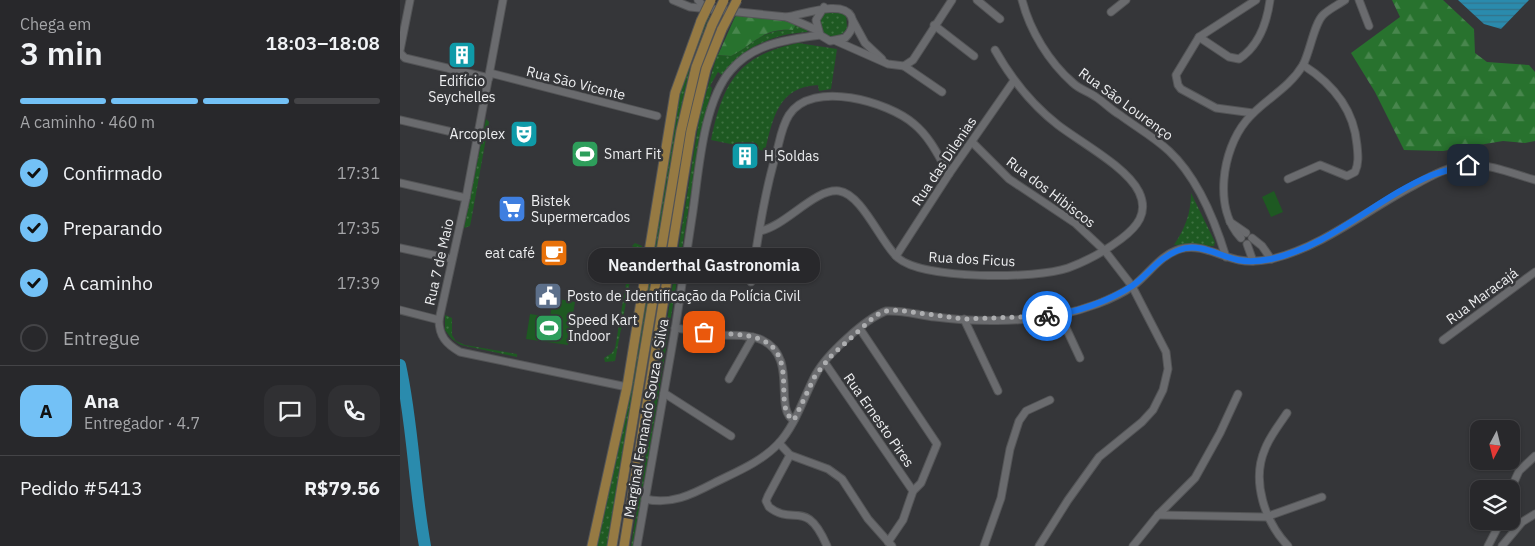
<!DOCTYPE html>
<html lang="pt">
<head>
<meta charset="utf-8">
<style>
	body { margin:0; font-family:"IBM Plex Sans",sans-serif; background:#303033; color:#f1f3f6; height:100vh; display:flex; flex-direction:column; font-size:19px; white-space:nowrap }
	* { box-sizing:border-box; margin:0 }
	p { font-size:16px; color:#a5a6a9 }
	.icon { flex:none; width:28px; height:28px; fill:none; stroke:currentColor; stroke-width:2; stroke-linecap:round; stroke-linejoin:round }
	.map { position:relative; flex:1; overflow:hidden }
	.drawer { display:flex; flex-direction:column; background:#28282b; width:400px }
	.drawer>* { flex:none }
	.needle { width:32px; rotate:187deg }
	.buttons { position:absolute; left:1070px; top:420px; display:grid; gap:10px }
	.buttons a { display:grid; place-items:center; width:50px; height:50px; border-radius:10px; background:#28282b; box-shadow:0 1px 4px #0004,0 0 0 1px #444447; font-size:25px }
	.pin { position:absolute; display:grid; place-items:center; width:42px; height:42px; color:#fff; margin:-21px; border-radius:10px; box-shadow:0 2px 8px #0006 }
	.courier { position:absolute; display:grid; place-items:center; width:50px; height:50px; margin:-25px; border:4px solid #1a73e8; border-radius:50%; background:#fff; color:#222; box-shadow:0 1px 6px #0007 }
	.bubble { position:absolute; height:35px; border-radius:15px; background:#28282b; box-shadow:0 1px 4px #0004,0 0 0 1px #444447; font-size:16px; font-weight:600; line-height:35px; text-align:center }
	.head em { font-style:normal; font-weight:600 }
	.head div { display:flex; flex-direction:column-reverse }
	.head { display:flex; align-items:center; justify-content:space-between; height:85px; padding:0 20px }
	h1 { font-size:32px; font-weight:600; line-height:38px }
	.bar { display:grid; grid-template-columns:repeat(4,1fr); gap:8px 5px; align-content:center; height:60px; padding:0 20px }
	.bar i { height:6px; border-radius:4px; background:#444447 }
	.bar .selected { background:#73c1f6 }
	.bar p { grid-column:span 4 }
	.line { display:flex; align-items:center; gap:12px; padding:0 20px; border-top:1px solid #444447 }
	.line div { flex:1 }
	.round { display:grid; place-items:center; flex:none; width:52px; height:52px; border-radius:15px; background:#303033 }
	ol { padding:0 20px; list-style:none }
	li { display:flex; align-items:center; gap:15px; height:55px }
	li p { margin-inline-start:auto }
	li .icon { padding:5px; border-radius:50%; background:#73c1f6; color:#111; stroke-width:4 }
	li:last-child { color:#a5a6a9 }
	li i { width:28px; height:28px; border:2px solid #444447; border-radius:50% }
	main { display:flex; flex:1; min-height:0 }
	.map>svg:first-child { display:block }
	.grass { fill:url(#grass-dots) }
	.forest { fill:url(#forest-firs) }
	.pitch { fill:#1e5922 }
	.water { fill:url(#water-rules) }
	.lines { fill:none; stroke-linecap:round; stroke-linejoin:round }
	.river { stroke:#2a8bad; stroke-width:12 }
	.minor-casing { stroke:#535456; stroke-width:9 }
	.major-casing { stroke:#535456; stroke-width:11 }
	.minor { stroke:#6a6b6e; stroke-width:7 }
	.major { stroke:#967a43; stroke-width:9 }
	.major-bridge-casing { stroke:#535456; stroke-width:11; stroke-linecap:butt }
	.major-bridge { stroke:#967a43; stroke-width:9 }
	.done { stroke:#adaeb0; stroke-width:5; stroke-dasharray:0 9 }
	.route { stroke:#1a73e8; stroke-width:6 }
	.labels { text-anchor:middle; dominant-baseline:central; stroke-width:5; stroke-linejoin:round; paint-order:stroke }
	.poi-label { font-size:14px; fill:#edeef0; stroke:#353639; text-anchor:start }
	.street-label { font-size:14px; fill:#edeef0; stroke:#353639 }
</style>
</head>
<body>
<main>
<section class="drawer">
<div class="head"><div><h1>3 min</h1><p>Chega em</p></div><em>18:03–18:08</em></div>
<div class="bar"><i class="selected"></i><i class="selected"></i><i class="selected"></i><i></i><p>A caminho · 460 m</p></div>
<ol>
<li><svg class="icon" aria-label="check" viewBox="0 0 24 24"><path d="M5 12l5 5 9-10"/></svg>Confirmado<p>17:31</p></li>
<li><svg class="icon" aria-label="check" viewBox="0 0 24 24"><path d="M5 12l5 5 9-10"/></svg>Preparando<p>17:35</p></li>
<li><svg class="icon" aria-label="check" viewBox="0 0 24 24"><path d="M5 12l5 5 9-10"/></svg>A caminho<p>17:39</p></li>
<li><i></i>Entregue</li>
</ol>
<div class="line" style="height:90px"><b class="round" style="background:#73c1f6;color:#111">A</b><div><b>Ana</b><p>Entregador · 4.7</p></div><a class="round"><svg class="icon" aria-label="chat" viewBox="0 0 24 24"><path d="M4 5h16v11H9l-5 4z"/></svg></a><a class="round"><svg class="icon" aria-label="phone" viewBox="0 0 24 24"><path d="M5 4h4l2 5-3 2q2 4 5 5l2-3 5 2v4C11 20 4 13 5 4z"/></svg></a></div>
<div class="line" style="height:65px"><div>Pedido #5413</div><b>R$79.56</b></div>
</section>
<div class="map">
<svg width="1135" height="546" viewBox="0 0 1135 546">
	<defs>
		<pattern id="grass-dots" width="8" height="8" patternUnits="userSpaceOnUse" patternTransform="scale(1.25)"><rect width="8" height="8" fill="#1e5922"/><path d="M2 2h.1M6 6h.1" fill="none" stroke="#3f7142" stroke-width="1.8" stroke-linecap="round"/></pattern>
		<pattern id="forest-firs" width="22" height="20" patternUnits="userSpaceOnUse" patternTransform="scale(1.25)"><rect width="22" height="20" fill="#28722e"/><path d="M5 1l3.5 6h-7zM16 11l3.5 6h-7z" fill="#48864d"/></pattern>
		<pattern id="water-rules" width="6" height="5" patternUnits="userSpaceOnUse" patternTransform="scale(1.25)"><rect width="6" height="5" fill="#2a8bad"/><path d="M0 2.5h6" fill="none" stroke="#34738a"/></pattern>
	</defs>
	<rect width="100%" height="100%" fill="#353639"/>
	<g class="grass">
		<path d="M429,7L446,14L447,28C441,38 431,39 422,32L418,19Z"/>
		<polygon points="309,11 311,12 291,63 276,133 207,546 197,546 237,350 277,106 285,74"/>
		<path d="M397,22L408,30L407,32C373,34 343,47 322,75L318,72L310,86L312,88L297,156L234,546H231L300,114L317,55L331,56C356,43 361,29 393,30Z"/>
		<path d="M398,43L437,49L431,89L419,91L418,85C378,87 373,118 365,151L311,140C323,83 337,56 398,43Z"/>
		<polygon points="86,119 89,122 71,221 70,226 64,228"/>
		<path d="M791,193L815,242L814,246L774,245C785,228 791,214 791,193Z"/>
		<polygon points="235,243 242,246 240,261 230,281 215,361 205,362 204,358 212,353 215,348 229,266 235,266 237,249 232,246"/>
		<polygon points="45,315 52,318 52,335 56,341 65,345 117,354 117,357 61,345 52,339 45,330"/>
	</g>
	<g class="forest">
		<polygon points="992,0 1043,0 1074,29 1075,53 1087,62 1129,65 1135,72 1135,141 1125,143 1103,141 1043,151 1004,150 975,92 951,53 1000,17"/>
		<path d="M338,14L385,19L397,22L393,30C361,28 355,44 331,56L318,55L335,17Z"/>
	</g>
	<g class="pitch">
		<polygon points="874,191 883,212 871,217 862,197"/>
		<polygon points="153,298 175,302 168,345 126,339 130,314 150,317"/>
	</g>
	<polygon class="water" points="1058,0 1129,0 1101,29 1084,24"/>
	<g class="lines">
		<path class="river" d="M0,365C13,424 14,486 25,546"/>
		<defs>
			<g id="minor">
				<path d="M103,0L66,198L39,320C39,336 46,344 60,352L227,387"/>
				<polyline points="273,0 290,7 387,17 417,30"/>
				<polyline points="298,0 305,8"/>
				<polyline points="577,0 600,19"/>
				<path d="M622,0C630,31 649,62 673,83C679,89 689,92 696,97C704,102 711,110 720,115C736,127 754,137 769,151C797,177 815,221 826,257"/>
				<polyline points="959,0 969,26"/>
				<polyline points="711,12 726,0"/>
				<path d="M387,17C405,14 442,0 451,16C455,24 451,32 445,38L430,41L420,35L416,20L424,7"/>
				<polyline points="453,21 465,43 482,59"/>
				<polyline points="534,25 574,56"/>
				<path d="M799,37L829,57L839,59C859,46 867,22 870,0"/>
				<polyline points="436,41 488,64 504,66 513,60 552,0"/>
				<polyline points="0,50 10,0"/>
				<polyline points="0,53 5,58 89,78"/>
				<polyline points="504,66 542,92"/>
				<polyline points="90,73 257,116"/>
				<polyline points="853,113 816,108 781,89 778,85 776,75 799,37 856,0"/>
				<polyline points="0,120 78,138"/>
				<polyline points="572,142 609,179 675,223 705,251 732,286 766,352 768,369 763,390 753,410 742,422 699,457 668,500 639,546"/>
				<path d="M888,179L920,165L947,176L955,172C959,163 958,155 957,145C954,109 933,84 903,65"/>
				<polyline points="0,183 66,198"/>
				<polyline points="830,222 846,233"/>
				<path d="M360,231C386,226 415,188 439,191C462,194 481,243 498,258C524,280 636,279 668,268C687,261 705,251 721,239C737,227 749,213 739,192C727,167 680,142 658,125C631,104 612,80 595,50"/>
				<path d="M841,238C813,209 822,150 846,121C863,100 888,90 903,65C910,52 914,24 923,15C929,9 938,5 945,0"/>
				<polyline points="852,238 862,246 871,259"/>
				<polyline points="847,244 853,261"/>
				<polyline points="0,248 52,259"/>
				<polyline points="496,256 549,174 613,82"/>
				<path d="M351,282C358,238 364,194 377,151C380,139 382,126 389,115C412,79 489,102 514,124C530,137 539,157 549,174"/>
				<polyline points="0,310 39,320"/>
				<polyline points="660,315 680,358"/>
				<polyline points="564,319 598,391"/>
				<path d="M275,328C290,330 305,333 320,335C334,336 350,334 362,340C399,357 373,410 394,420"/>
				<polyline points="460,329 537,444 521,483 513,491 503,520 488,542"/>
				<polyline points="1043,340 1135,272"/>
				<polyline points="425,363 513,491"/>
				<polyline points="329,379 353,337"/>
				<polyline points="264,393 331,436"/>
				<path d="M887,413C879,425 870,436 865,449C851,481 865,522 888,546"/>
				<polyline points="379,443 390,455 428,469 442,479 468,519 492,546"/>
				<path d="M390,455L368,496L366,501L369,507C394,527 406,497 427,546"/>
				<polyline points="1111,489 1119,471 1135,456"/>
				<path d="M245,499C271,505 291,495 314,483C336,472 361,462 378,444C396,425 404,396 416,374C427,354 465,319 486,311C503,310 518,315 535,317C574,322 620,322 659,315C683,310 713,300 733,286C749,274 760,255 780,249C800,243 819,256 839,260C849,262 862,261 872,259C924,246 967,210 1013,186C1029,177 1050,165 1069,165C1091,164 1114,174 1135,180"/>
				<polyline points="758,515 866,517 922,497"/>
				<path d="M237,546C249,474 263,402 275,330C281,290 287,251 293,211C299,170 303,102 331,70C354,43 387,40 420,35"/>
				<polyline points="584,546 601,498 610,449 619,421 626,411 650,400"/>
				<polyline points="733,546 758,515 795,478 820,433 838,394"/>
				<polyline points="1088,546 1101,521"/>
				<polyline points="1102,546 1122,522 1135,514"/>
			</g>
			<g id="major">
				<polyline points="192,546 227,387 275,93 301,21"/>
				<polyline points="212,546 281,131 296,67 312,25"/>
				<polyline points="224,546 291,131 306,69 322,29"/>
			</g>
		</defs>
		<use href="#minor" class="minor-casing"/>
		<use href="#major" class="major-casing"/>
		<use href="#minor" class="minor"/>
		<use href="#major" class="major"/>
		<defs>
			<g id="major-bridge">
				<polyline points="301,21 311,0"/>
				<polyline points="312,25 324,0"/>
				<polyline points="322,29 337,0"/>
			</g>
		</defs>
		<use href="#major-bridge" class="major-bridge-casing"/>
		<use href="#major-bridge" class="major-bridge"/>
	</g>
	<g class="lines">
		<path class="done" d="M304,332C322,335 345,332 362,340C399,356 372,410 394,420L415,376L430,357L476,315L486,311L497,310L564,319L647,316"/>
		<path class="route" d="M647,316C675,313 707,302 732,286C748,275 759,257 779,250C799,242 819,256 838,260C848,262 861,261 871,259C931,246 976,198 1032,175C1043,171 1056,168 1068,165"/>
	</g>
	<defs>
		<symbol id="building-square" viewBox="-11 -11 22 22"><rect x="-9" y="-9" width="18" height="18" rx="4" fill="#0f9aa8" stroke="#353639"/><path d="M-4-6H4V6H1V3H-1V6H-4ZM-2.5-4.3h1.7v1.8h-1.7ZM.8-4.3h1.7v1.8H.8ZM-2.5-1h1.7V.8h-1.7ZM.8-1h1.7V.8H.8Z" fill="#fff"/></symbol>
		<symbol id="theatre-square" viewBox="-11 -11 22 22"><rect x="-9" y="-9" width="18" height="18" rx="4" fill="#0f9aa8" stroke="#353639"/><path d="M-5-5.5Q0-4 5-5.5V0Q5 5 0 6Q-5 5-5 0ZM-3.3-2.5H-1v1.5H-3.3ZM1-2.5H3.3v1.5H1ZM-2.8 1Q0 5.5 2.8 1Z" fill="#fff"/></symbol>
		<symbol id="stadium-square" viewBox="-11 -11 22 22"><rect x="-9" y="-9" width="18" height="18" rx="4" fill="#2e9e5b" stroke="#353639"/><path d="M0-5a6.5 5 0 1 0 0 10a6.5 5 0 1 0 0-10ZM-3.5-1.8h7v3.6h-7Z" fill="#fff"/></symbol>
		<symbol id="supermarket-square" viewBox="-11 -11 22 22"><rect x="-9" y="-9" width="18" height="18" rx="4" fill="#3f7fe0" stroke="#353639"/><path d="M-6-5.5h2.5l.6 2H6L4.5 2H-2.5L-4.4-4H-6ZM-1.5 3.2a1.3 1.3 0 1 0 .1 0ZM3 3.2a1.3 1.3 0 1 0 .1 0Z" fill="#fff"/></symbol>
		<symbol id="cafe-square" viewBox="-11 -11 22 22"><rect x="-9" y="-9" width="18" height="18" rx="4" fill="#e8710a" stroke="#353639"/><path d="M-5.5-4.5H6V0H3Q3 3.5 0 3.5H-2.5Q-5.5 3.5-5.5 0ZM3-3.2v2h1.7v-2ZM-6 4.5H4V6H-6Z" fill="#fff"/></symbol>
		<symbol id="civic-square" viewBox="-11 -11 22 22"><rect x="-9" y="-9" width="18" height="18" rx="4" fill="#5c6f8a" stroke="#353639"/><path d="M-.6-6.5H3V-4.5H.6V-3L4-1V1h2V6H-6V1h2V-1L-.6-3ZM-1.2 2.5V6h2.4V2.5Z" fill="#fff"/></symbol>
	</defs>
	<g fill-rule="evenodd">
		<use href="#building-square" x="46" y="39" width="32" height="32"/>
		<use href="#theatre-square" x="108" y="118" width="32" height="32"/>
		<use href="#stadium-square" x="169" y="138" width="32" height="32"/>
		<use href="#building-square" x="329" y="140" width="32" height="32"/>
		<use href="#supermarket-square" x="96" y="193" width="32" height="32"/>
		<use href="#cafe-square" x="138" y="237" width="32" height="32"/>
		<use href="#civic-square" x="132" y="280" width="32" height="32"/>
		<use href="#stadium-square" x="133" y="312" width="32" height="32"/>
	</g>
	<g class="labels">
		<g class="poi-label">
			<text x="62" y="81" text-anchor="middle">Edifício<tspan x="62" dy="16">Seychelles</tspan></text>
			<text x="105" y="134" text-anchor="end">Arcoplex</text>
			<text x="204" y="154">Smart Fit</text>
			<text x="364" y="156">H Soldas</text>
			<text x="131" y="201">Bistek<tspan x="131" dy="16">Supermercados</tspan></text>
			<text x="135" y="253" text-anchor="end">eat café</text>
			<text x="167" y="296">Posto de Identificação da Polícia Civil</text>
			<text x="168" y="320">Speed Kart<tspan x="168" dy="16">Indoor</tspan></text>
		</g>
		<g class="street-label">
			<text transform="translate(176 83) rotate(14)">Rua São Vicente</text>
			<text transform="translate(726 104) rotate(36)">Rua São Lourenço</text>
			<text transform="translate(544 161) rotate(-56)">Rua das Dilenias</text>
			<text transform="translate(651 192) rotate(37)">Rua dos Hibiscos</text>
			<text transform="translate(572 259) rotate(3)">Rua dos Ficus</text>
			<text transform="translate(39 262) rotate(-77)">Rua 7 de Maio</text>
			<text transform="translate(1082 296) rotate(-36)">Rua Maracajá</text>
			<text transform="translate(246 418) rotate(-80)">Marginal Fernando Souza e Silva</text>
			<text transform="translate(479 420) rotate(55)">Rua Ernesto Pires</text>
		</g>
	</g>
</svg>
<div class="buttons">
<a><svg class="needle" viewBox="-14 -14 28 28"><path d="M0-13l5 13h-10z" fill="#e53935"/><path d="M0 13l5-13h-10z" fill="#a5a6a9"/></svg></a>
<a><svg class="icon" aria-label="layers" viewBox="0 0 24 24"><path d="M12 4l9 5-9 5-9-5zM3 14l9 5 9-5"/></svg></a>
</div>
<div class="pin" style="left:304px;top:332px;background:#ea580c"><svg class="icon" aria-label="bag" viewBox="0 0 24 24"><path d="M5 8h14l-1 12H6zM9 8a3 3 0 0 1 6 0"/></svg></div>
<div class="pin" style="left:1068px;top:165px;background:#1f2937"><svg class="icon" aria-label="home" viewBox="0 0 24 24"><path d="M3 11l9-7 9 7M6 9v11h12V9"/></svg></div>
<div class="courier" style="left:647px;top:316px"><svg class="icon" aria-label="bike" viewBox="0 0 24 24"><circle cx="6" cy="16" r="4"/><circle cx="18" cy="16" r="4"/><path d="M6 16l4-8h5l3 8M10 8l3 8H6M13 5h3"/></svg></div>
<div class="bubble" style="left:188px;top:248px;width:232px">Neanderthal Gastronomia</div>
</div>
</main>
</body>
</html>
